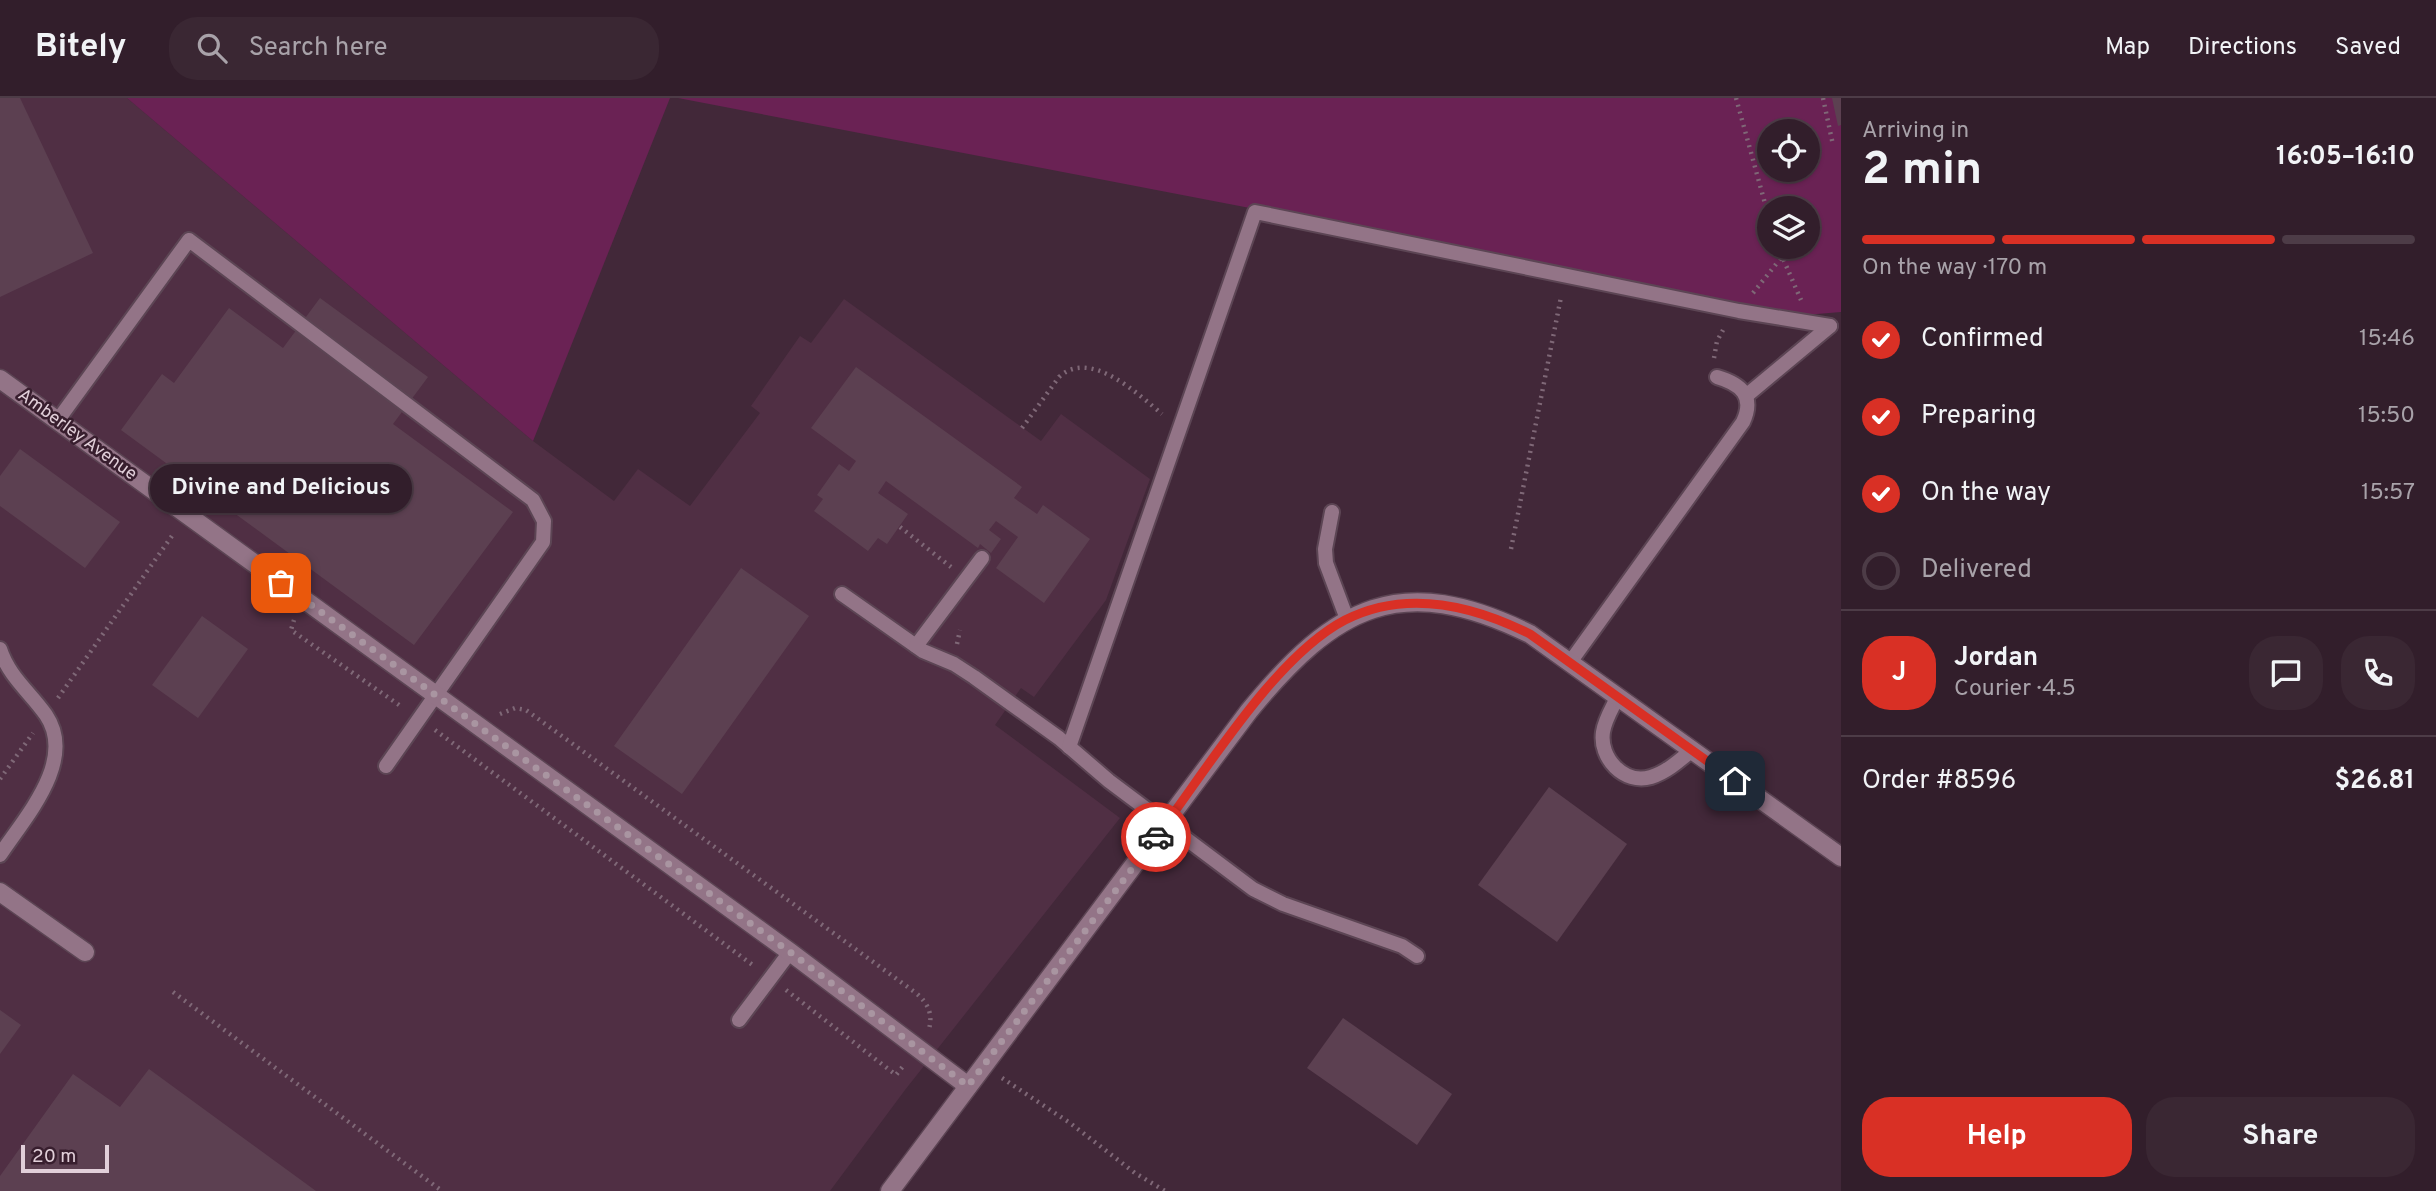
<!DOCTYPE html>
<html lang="en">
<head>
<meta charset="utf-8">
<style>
	body { margin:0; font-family:Overpass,sans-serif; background:#3a2733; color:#f1f3f6; height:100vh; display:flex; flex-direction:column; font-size:26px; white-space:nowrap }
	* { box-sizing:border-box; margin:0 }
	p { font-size:23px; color:#a8a2a9 }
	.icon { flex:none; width:38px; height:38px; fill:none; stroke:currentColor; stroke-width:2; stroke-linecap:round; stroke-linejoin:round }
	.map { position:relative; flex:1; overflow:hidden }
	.side { display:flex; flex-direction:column; background:#321e2b; width:595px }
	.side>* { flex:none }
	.buttons { position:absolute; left:1757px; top:21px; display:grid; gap:14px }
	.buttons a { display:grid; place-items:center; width:63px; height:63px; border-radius:50%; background:#321e2b; box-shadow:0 2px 5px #0004,0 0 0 2px #4d3c47; font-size:35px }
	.scale { position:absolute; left:21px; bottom:18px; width:88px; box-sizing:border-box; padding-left:7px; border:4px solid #e1cfd9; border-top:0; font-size:19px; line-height:24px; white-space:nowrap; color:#e1cfd9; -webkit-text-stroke:5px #381e2e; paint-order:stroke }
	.pin { position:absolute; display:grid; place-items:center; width:60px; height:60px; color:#fff; margin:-30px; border-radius:14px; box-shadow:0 4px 10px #0006 }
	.courier { position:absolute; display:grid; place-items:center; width:70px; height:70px; margin:-35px; border:5px solid #d93025; border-radius:50%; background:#fff; color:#222; box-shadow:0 2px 9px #0007 }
	.bubble { position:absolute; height:49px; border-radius:24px; background:#321e2b; box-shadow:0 2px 5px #0004,0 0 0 2px #4d3c47; font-size:23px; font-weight:700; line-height:49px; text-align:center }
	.headline em { font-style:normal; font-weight:700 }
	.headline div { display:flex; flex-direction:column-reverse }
	.headline { display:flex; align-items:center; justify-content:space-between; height:119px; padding:0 21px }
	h1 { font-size:46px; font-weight:700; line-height:52px }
	.bar { display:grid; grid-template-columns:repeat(4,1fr); gap:10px 7px; align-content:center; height:84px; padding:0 21px }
	.bar i { height:9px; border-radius:5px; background:#4d3c47 }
	.bar .active { background:#d93025 }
	.bar p { grid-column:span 4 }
	.line { display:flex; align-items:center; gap:18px; padding:0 21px; border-top:2px solid #4d3c47 }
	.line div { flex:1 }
	.round { display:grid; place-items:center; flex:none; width:74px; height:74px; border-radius:28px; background:#3a2733 }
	ol { padding:0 21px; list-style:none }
	li { display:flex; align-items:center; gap:21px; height:77px }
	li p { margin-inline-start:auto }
	li .icon { padding:7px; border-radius:50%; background:#d93025; color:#fff; stroke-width:4 }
	li:last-child { color:#a8a2a9 }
	li i { width:38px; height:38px; border:4px solid #4d3c47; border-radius:50% }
	.cta { display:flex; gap:14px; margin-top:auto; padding:14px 21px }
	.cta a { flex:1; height:80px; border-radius:28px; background:#d93025; color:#fff; font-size:28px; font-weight:700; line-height:80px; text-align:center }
	.cta a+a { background:#3a2733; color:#f1f3f6 }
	header { display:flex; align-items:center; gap:42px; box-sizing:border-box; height:98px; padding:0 35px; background:#321e2b; border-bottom:2px solid #4d3c47 }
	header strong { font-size:33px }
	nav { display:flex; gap:38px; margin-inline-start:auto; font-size:24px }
	.search { width:490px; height:63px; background:#3a2733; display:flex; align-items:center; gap:18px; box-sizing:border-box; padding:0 24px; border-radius:28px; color:#a8a2a9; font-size:26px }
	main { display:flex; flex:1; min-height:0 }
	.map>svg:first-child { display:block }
	.built { fill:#502f44 }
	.green { fill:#6a2254; fill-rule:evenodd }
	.building { fill:#5c4051 }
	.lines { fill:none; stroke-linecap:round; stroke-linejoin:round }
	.lane-casing { stroke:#5c4554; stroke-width:18 }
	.street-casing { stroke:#5c4554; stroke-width:21 }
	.path { stroke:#7f6877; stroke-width:4.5; stroke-dasharray:2 5; stroke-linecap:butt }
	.lane { stroke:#937487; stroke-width:14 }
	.street { stroke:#937487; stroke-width:18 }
	.done { stroke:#a995a1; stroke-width:7; stroke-dasharray:0 12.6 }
	.route { stroke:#d93025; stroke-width:9 }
	.labels { text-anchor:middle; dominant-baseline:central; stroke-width:5; stroke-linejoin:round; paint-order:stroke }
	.street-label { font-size:18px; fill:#e1cfd9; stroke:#381e2e }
</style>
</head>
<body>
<header>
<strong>Bitely</strong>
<div class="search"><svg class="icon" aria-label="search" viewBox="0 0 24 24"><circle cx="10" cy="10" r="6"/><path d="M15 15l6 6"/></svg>Search here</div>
<nav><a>Map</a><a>Directions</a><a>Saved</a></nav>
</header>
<main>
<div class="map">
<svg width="1841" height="1093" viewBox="0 0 1841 1093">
	<rect width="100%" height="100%" fill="#422839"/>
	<polygon class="built" points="0,0 127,0 533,343 614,403 638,371 690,408 760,315 751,308 800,238 811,245 844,201 1041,343 1061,316 1150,381 1106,502 1034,599 1021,590 995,627 1120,720 905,992 830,1093 0,1093"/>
	<g class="green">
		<polygon points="127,0 670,0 533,343"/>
		<path d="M678,0H1841V214L1805,217ZM1769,33H1808V72H1769ZM1769,110H1808V149H1769Z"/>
	</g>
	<g class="building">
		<polygon points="0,0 20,0 93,155 0,199"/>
		<polygon points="1832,0 1841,0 1841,27 1838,28"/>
		<polygon points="320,200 428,279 393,326 513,414 414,547 121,332 162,276 174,285 229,210 283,250"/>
		<polygon points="856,269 1022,389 1014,400 1037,416 1043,407 1090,441 1044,505 996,470 1018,439 996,423 989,432 1001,441 991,455 980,446 978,450 886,383 878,395 908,416 887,446 878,440 868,453 814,413 823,401 817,397 839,366 849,373 856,363 811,330"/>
		<polygon points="20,351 120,424 85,470 0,408 0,378"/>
		<polygon points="741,470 809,518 682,696 614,648"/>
		<polygon points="202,518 248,551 198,620 152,587"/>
		<polygon points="1549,689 1627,746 1557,844 1478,787"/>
		<polygon points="0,912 21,927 0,956"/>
		<polygon points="1343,920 1452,996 1417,1047 1307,970"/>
		<polygon points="149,971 316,1093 0,1093 0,1078 73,976 120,1009"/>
	</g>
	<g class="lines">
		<defs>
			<g id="lane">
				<polyline points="1746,298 1830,228"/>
				<polyline points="58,322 189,142 533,402 544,423 543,444 386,668"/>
				<polyline points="1332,414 1325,451 1326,465 1347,521"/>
				<polyline points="842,496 923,553 954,566 974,579 1059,640 1109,683 1253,791 1283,806 1402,848 1417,858"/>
				<polyline points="916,548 982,460"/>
				<path d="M0,551C9,579 30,594 46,617C77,663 25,719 0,757"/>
				<path d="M1571,563L1743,324C1755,298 1741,286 1717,279"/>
				<path d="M1618,598C1613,609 1605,621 1603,634C1599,660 1624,687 1651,679C1667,674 1680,662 1692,652"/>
				<polyline points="1069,649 1255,114 1739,213 1830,228"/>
				<polyline points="739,922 790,854"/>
			</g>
			<g id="street">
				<polyline points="0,281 790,854 968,988"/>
				<polyline points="0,794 85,854"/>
				<path d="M890,1093L1249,613C1335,508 1400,472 1530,536L1841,759"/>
			</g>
		</defs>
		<use href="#lane" class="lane-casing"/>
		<use href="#street" class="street-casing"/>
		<g class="path">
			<polyline points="1736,0 1769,120"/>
			<polyline points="1823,0 1833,47"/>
			<polyline points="1778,149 1801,202"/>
			<polyline points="1753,195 1781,160"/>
			<polyline points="1714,260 1717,243 1723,232"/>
			<path d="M1022,330L1059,279C1090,250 1138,296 1162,316"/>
			<polyline points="900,429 951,469"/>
			<polyline points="1511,451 1561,199"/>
			<polyline points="294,522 291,532 402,609"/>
			<polyline points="957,546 960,532"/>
			<polyline points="58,600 174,435"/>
			<path d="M500,616L515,610L526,612L916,895C928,905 933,916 929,931"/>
			<polyline points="435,632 754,868"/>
			<polyline points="0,681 33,635"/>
			<polyline points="786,892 896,977 904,967"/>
			<polyline points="173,894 442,1093"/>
			<polyline points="1002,980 1070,1025 1135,1075 1165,1093"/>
		</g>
		<use href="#lane" class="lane"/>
		<use href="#street" class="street"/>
	</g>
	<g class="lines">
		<polyline class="done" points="281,485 790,854 968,988 1156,739"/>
		<path class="route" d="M1156,739C1205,675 1274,559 1345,522C1406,491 1472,507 1530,536L1735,683"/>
	</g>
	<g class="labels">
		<g class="street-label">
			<text transform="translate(77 337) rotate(36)">Amberley Avenue</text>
		</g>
	</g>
</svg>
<div class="buttons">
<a><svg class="icon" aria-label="locate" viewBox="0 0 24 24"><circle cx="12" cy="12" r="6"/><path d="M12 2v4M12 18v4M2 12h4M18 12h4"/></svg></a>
<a><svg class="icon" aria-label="layers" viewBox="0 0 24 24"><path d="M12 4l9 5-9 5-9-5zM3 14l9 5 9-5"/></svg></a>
</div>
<div class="scale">20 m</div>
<div class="pin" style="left:281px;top:485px;background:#ea580c"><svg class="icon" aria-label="bag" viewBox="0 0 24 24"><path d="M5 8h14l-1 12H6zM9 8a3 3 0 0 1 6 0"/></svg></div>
<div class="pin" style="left:1735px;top:683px;background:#1f2937"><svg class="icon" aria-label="home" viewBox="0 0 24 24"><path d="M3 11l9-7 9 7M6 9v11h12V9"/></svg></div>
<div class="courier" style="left:1156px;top:739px"><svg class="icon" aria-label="car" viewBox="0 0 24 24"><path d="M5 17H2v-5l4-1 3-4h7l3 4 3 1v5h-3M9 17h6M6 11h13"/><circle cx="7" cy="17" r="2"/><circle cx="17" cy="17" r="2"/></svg></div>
<div class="bubble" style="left:150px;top:366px;width:262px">Divine and Delicious</div>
</div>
<section class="side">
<div class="headline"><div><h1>2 min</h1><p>Arriving in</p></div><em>16:05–16:10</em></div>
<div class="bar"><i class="active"></i><i class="active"></i><i class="active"></i><i></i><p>On the way · 170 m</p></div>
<ol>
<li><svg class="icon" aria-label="check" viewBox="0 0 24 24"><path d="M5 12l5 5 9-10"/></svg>Confirmed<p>15:46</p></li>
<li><svg class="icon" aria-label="check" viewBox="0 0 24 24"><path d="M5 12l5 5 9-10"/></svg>Preparing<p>15:50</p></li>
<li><svg class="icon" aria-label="check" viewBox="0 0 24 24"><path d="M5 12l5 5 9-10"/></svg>On the way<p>15:57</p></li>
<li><i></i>Delivered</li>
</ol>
<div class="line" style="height:126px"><b class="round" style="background:#d93025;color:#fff">J</b><div><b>Jordan</b><p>Courier · 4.5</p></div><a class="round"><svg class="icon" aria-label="chat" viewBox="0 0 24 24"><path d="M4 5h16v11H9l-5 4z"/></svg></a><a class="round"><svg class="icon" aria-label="phone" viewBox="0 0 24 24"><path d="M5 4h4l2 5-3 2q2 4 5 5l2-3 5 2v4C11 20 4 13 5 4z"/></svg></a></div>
<div class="line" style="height:91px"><div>Order #8596</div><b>$26.81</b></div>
<div class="cta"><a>Help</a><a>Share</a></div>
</section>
</main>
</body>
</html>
